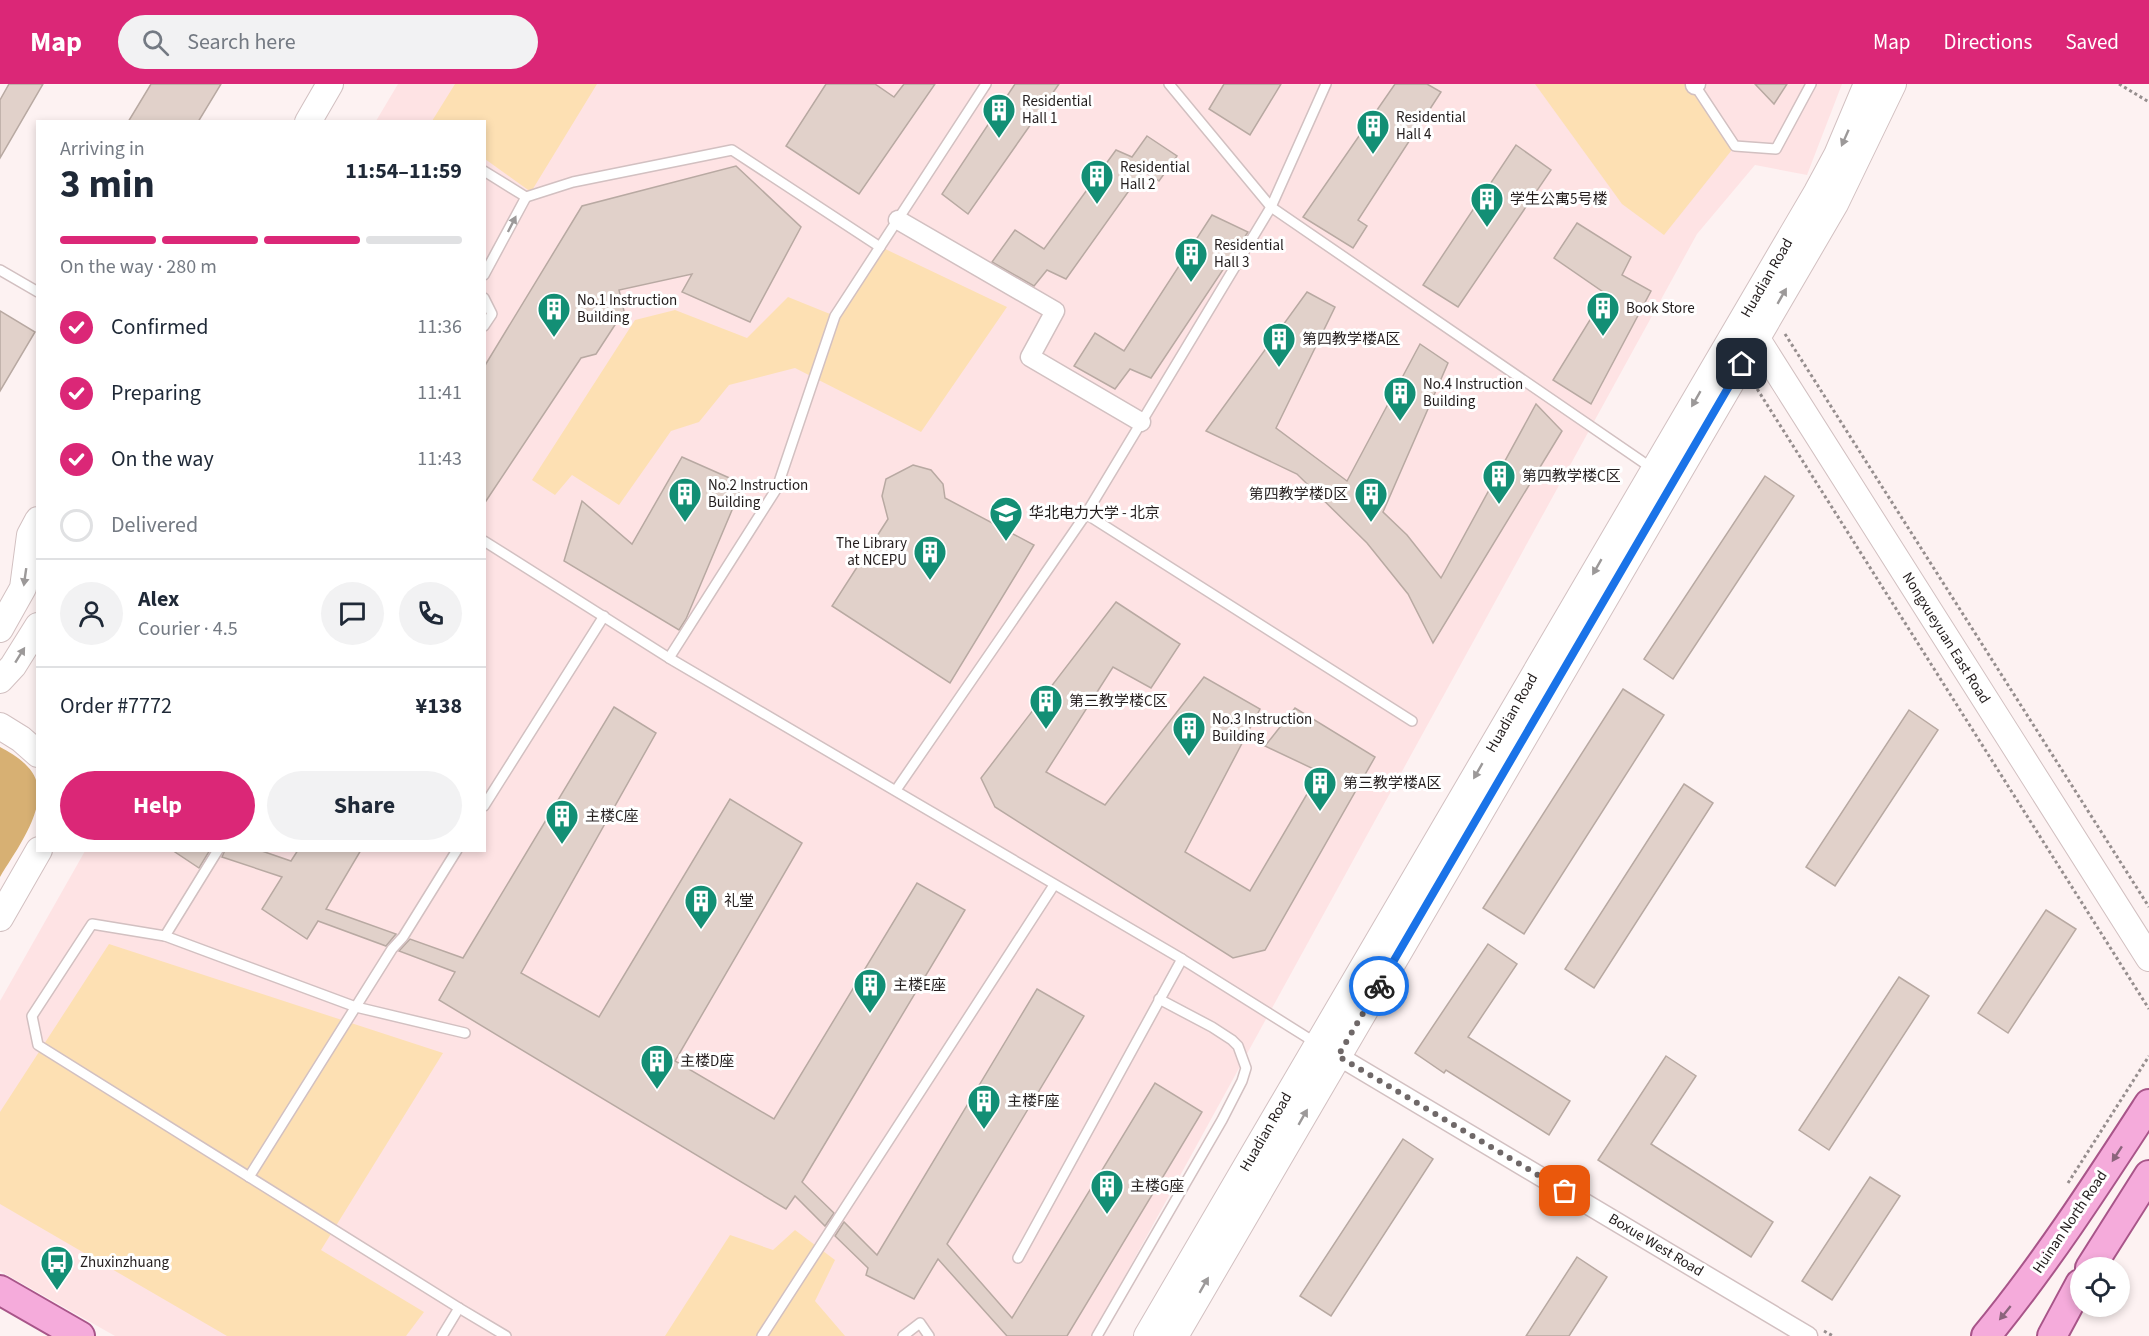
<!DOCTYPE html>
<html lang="en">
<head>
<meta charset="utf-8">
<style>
	body { margin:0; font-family:"Source Sans 3","Noto Sans SC",sans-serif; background:#f2f2f3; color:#1f2937; height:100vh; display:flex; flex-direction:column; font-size:22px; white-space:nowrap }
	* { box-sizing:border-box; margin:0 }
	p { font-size:20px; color:#747a83 }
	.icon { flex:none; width:33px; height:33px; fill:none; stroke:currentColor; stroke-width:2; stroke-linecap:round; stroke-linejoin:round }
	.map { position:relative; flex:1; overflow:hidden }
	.details { position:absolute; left:36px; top:36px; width:450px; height:732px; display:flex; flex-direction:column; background:#fff; border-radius:0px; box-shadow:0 3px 9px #0003 }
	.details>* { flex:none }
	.tools { position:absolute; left:2070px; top:1173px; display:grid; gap:12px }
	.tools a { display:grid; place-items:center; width:60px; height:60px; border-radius:50%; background:#fff; box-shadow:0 3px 9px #0003; font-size:30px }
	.pin { position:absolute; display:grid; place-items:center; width:51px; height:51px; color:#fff; margin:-26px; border-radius:12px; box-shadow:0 3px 9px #0006 }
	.courier { position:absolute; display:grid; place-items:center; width:60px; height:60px; margin:-30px; border:4px solid #1a73e8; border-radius:50%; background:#fff; color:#222; box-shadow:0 2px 8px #0007 }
	.overview em { font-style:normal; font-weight:700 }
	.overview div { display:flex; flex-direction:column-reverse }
	.overview { display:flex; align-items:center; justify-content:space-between; height:102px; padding:0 24px }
	h1 { font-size:39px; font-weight:700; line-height:45px }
	.bar { display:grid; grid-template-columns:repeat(4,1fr); gap:9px 6px; align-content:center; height:72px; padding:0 24px }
	.bar i { height:8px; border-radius:4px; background:#e0e1e3 }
	.bar .selected { background:#db2777 }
	.bar p { grid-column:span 4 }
	.line { display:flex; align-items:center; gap:15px; padding:0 24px; border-top:2px solid #e0e1e3 }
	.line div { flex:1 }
	.round { display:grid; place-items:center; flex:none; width:63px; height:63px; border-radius:32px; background:#f2f2f3 }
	ol { padding:0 24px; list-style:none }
	li { display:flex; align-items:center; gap:18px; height:66px }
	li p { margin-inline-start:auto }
	li .icon { padding:6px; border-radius:50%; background:#db2777; color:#fff; stroke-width:4 }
	li:last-child { color:#747a83 }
	li i { width:33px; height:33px; border:3px solid #e0e1e3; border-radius:50% }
	.cta { display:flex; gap:12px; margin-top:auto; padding:12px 24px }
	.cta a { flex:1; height:69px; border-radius:36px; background:#db2777; color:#fff; font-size:24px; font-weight:700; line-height:69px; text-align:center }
	.cta a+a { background:#f2f2f3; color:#1f2937 }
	header { display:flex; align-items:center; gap:36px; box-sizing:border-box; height:84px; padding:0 30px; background:#db2777; color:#fff }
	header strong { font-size:28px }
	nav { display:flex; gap:33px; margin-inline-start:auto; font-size:21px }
	.search { width:420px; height:54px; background:#f2f2f3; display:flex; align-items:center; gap:15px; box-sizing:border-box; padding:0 21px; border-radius:33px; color:#747a83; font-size:22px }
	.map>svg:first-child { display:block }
	.built { fill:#fee3e4 }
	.green { fill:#fde0b3 }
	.forest { fill:#d7b073 }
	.building { fill:#e1d1ca; stroke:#b8a9a2; stroke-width:1.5 }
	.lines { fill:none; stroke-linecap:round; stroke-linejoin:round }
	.lane-casing { stroke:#d2c0c1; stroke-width:12 }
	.street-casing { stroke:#d2c0c1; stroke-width:21 }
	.secondary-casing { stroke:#d2c0c1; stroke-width:28 }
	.primary-casing { stroke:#a85589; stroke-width:32 }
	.path { stroke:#968e8e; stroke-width:3; stroke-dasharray:3 3; stroke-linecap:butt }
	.lane { stroke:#fff; stroke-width:9 }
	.street { stroke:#fff; stroke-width:18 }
	.secondary { stroke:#fff; stroke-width:26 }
	.primary { stroke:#f5abdb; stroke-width:28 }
	.oneway { fill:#9c9999 }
	.oneway2 { fill:#8c647c }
	.done { stroke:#6f6868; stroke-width:6; stroke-dasharray:0 10.8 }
	.route { stroke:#1a73e8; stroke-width:8 }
	.labels { text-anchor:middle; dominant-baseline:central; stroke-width:6; stroke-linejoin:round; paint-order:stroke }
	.poi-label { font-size:15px; fill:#231d1d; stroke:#fff; text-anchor:start }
	.street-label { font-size:15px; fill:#231d1d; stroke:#fff }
</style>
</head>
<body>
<header>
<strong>Map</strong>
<div class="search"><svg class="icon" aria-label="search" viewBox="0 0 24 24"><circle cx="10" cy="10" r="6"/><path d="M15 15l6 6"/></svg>Search here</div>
<nav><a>Map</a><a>Directions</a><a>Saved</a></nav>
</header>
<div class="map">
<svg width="2149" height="1252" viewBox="0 0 2149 1252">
	<rect width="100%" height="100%" fill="#fdf2f2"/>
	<polygon class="built" points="398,0 1842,0 1807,91 1755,81 1697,150 1092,1252 115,1252 0,1187 0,917 85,767 484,766 484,38 376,37"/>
	<g class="green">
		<polygon points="455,0 597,0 531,108 485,75 484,38 432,37"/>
		<polygon points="1535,0 1694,0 1735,62 1664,151 1622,120"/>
		<polygon points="881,163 1007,223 921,348 795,284 729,301 699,338 671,347 619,421 572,391 555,411 532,396 635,236 675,226 747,254 788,213 835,232"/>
		<polygon points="109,860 443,969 321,1166 424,1228 406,1252 227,1252 0,1120 0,1028"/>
		<polygon points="795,1146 835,1176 815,1217 845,1252 665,1252 730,1151 773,1166"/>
	</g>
	<path class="forest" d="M0,663C9,668 20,674 27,682C58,713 17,764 0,793Z"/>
	<g class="building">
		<polygon points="9,0 43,0 0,74 0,16"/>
		<polygon points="151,0 221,0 198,38 128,38"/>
		<polygon points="826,0 875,0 894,13 904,0 935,0 859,110 786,62"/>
		<polygon points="1015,0 1059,0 968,130 942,110"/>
		<polygon points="1224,0 1281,0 1250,51 1209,25"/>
		<polygon points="1395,0 1427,0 1441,8 1358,136 1367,142 1353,164 1303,133"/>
		<polygon points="1755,0 1787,0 1774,20"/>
		<polygon points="1147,52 1177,72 1159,97 1143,87 1066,195 1047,186 1034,202 992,178 1015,146 1044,165 1116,66 1132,73"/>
		<polygon points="1516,61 1551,86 1458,223 1423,201"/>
		<polygon points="736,82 801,143 750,238 682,208 692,190 619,206 624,227 596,270 581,274 484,420 484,283 582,122"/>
		<polygon points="1212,131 1248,148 1151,294 1130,285 1115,305 1074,282 1095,249 1124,267"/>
		<polygon points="1577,139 1631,173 1622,191 1651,207 1591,320 1553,296 1606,210 1554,174"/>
		<polygon points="1307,208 1335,223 1276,344 1347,397 1420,260 1448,279 1383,428 1407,451 1441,494 1536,320 1562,347 1433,559 1408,510 1367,459 1297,390 1206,347"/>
		<polygon points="0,227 35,248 0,307"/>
		<polygon points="682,373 743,400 686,535 679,546 564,477 582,417 632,460"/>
		<polygon points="913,381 931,386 943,400 945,414 1034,461 950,599 832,522 888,435 882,412 886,395"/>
		<polygon points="1765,392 1794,412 1673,595 1644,575"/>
		<polygon points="1116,518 1180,560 1151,604 1113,583 1046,688 1105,721 1204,593 1260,625 1185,768 1250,807 1320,688 1265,662 1295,624 1375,673 1265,866 1233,874 995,723 981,694"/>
		<polygon points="1623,605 1664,631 1524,850 1483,824"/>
		<polygon points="614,623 656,649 521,889 599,933 730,715 802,759 675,977 774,1035 917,799 965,826 802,1098 834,1129 825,1142 795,1112 786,1125 439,916 455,888 399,867 410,855 463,874"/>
		<polygon points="1909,626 1938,646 1835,802 1806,783"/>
		<polygon points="1684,700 1713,719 1594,904 1565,885"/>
		<polygon points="172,766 210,766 199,784"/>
		<polygon points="225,766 259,766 291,777 298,766 361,766 326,825 396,850 386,862 318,837 307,855 262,825 282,793 222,773"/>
		<polygon points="2046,826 2076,845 2008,949 1978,929"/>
		<polygon points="1488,860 1517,880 1468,953 1570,1017 1549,1051 1446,986 1444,989 1415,969"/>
		<polygon points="1899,893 1929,912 1829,1066 1799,1046"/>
		<polygon points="1037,905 1084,932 947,1160 1012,1234 1155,999 1202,1028 1067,1252 1007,1252 938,1175 914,1215 866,1191 868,1184 835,1152 844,1138 877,1171"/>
		<polygon points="1666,972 1696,992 1651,1060 1773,1138 1751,1173 1598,1076"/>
		<polygon points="1403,1055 1433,1075 1331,1232 1300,1212"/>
		<polygon points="1870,1093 1900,1112 1832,1216 1802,1197"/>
		<polygon points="1577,1173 1607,1193 1569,1252 1526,1252"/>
	</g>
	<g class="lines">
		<defs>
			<g id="lane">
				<polyline points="1169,0 1271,123 1653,385"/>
				<polyline points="1694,0 1735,62 1776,65 1811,0"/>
				<polyline points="484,87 526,113 484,191"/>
				<polyline points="526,113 573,98 732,66 880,163"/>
				<polyline points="0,186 38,208"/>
				<polyline points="484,214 492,230 484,242"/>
				<polyline points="1086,430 1412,637"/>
				<polyline points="484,457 669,574 1182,875 1316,959"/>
				<polyline points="669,574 777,404 835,232 986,0"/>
				<polyline points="896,706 1086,430 1271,123 1326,0"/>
				<polyline points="484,722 604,532"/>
				<polyline points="218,766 165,852 92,840 32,932 38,961 459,1224 506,1252"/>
				<polyline points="165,852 356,923 465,949"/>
				<polyline points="249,1093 392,865 403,853 457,766"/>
				<polyline points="1018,1174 1182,875"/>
				<polyline points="442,1252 459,1224"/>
				<polyline points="762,1252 1054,801"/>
				<polyline points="903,1252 920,1239 929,1252"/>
				<polyline points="1097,1252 1222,1036 1242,997 1246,984 1238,962 1232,956 1212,943 1159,915"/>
			</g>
			<g id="street">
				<polyline points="1695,1 1696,0"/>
				<polyline points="898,136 1055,227 1030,273 1141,338"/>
				<polyline points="1328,966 1808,1252"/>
			</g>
			<g id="secondary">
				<polyline points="308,38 330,0"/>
				<polyline points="1750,244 2149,874"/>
				<polyline points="0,545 23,504 30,451 38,436"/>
				<polyline points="0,596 13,582 38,542"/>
				<polyline points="0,642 21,655 38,670"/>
				<polyline points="0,834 39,766"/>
				<polyline points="1147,1252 1817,108 1837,71 1867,0"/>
				<polyline points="1175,1252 1835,120 1893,0"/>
			</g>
			<g id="primary">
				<polyline points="2090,1184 2149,1091"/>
				<polyline points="0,1206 80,1252"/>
				<path d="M1986,1252C2046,1179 2097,1100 2149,1020"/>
				<polyline points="2052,1252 2080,1200"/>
			</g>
		</defs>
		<use href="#lane" class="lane-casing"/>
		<use href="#street" class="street-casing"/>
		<use href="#secondary" class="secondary-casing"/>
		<use href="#primary" class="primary-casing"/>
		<g class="path">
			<polyline points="2119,0 2149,18"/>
			<polyline points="1785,250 2149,823"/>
			<polyline points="1754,300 2149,925"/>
			<polyline points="2068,1099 2149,972"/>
			<polyline points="1824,1247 1833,1252"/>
		</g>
		<use href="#lane" class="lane"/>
		<use href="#street" class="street"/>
		<use href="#secondary" class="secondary"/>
		<use href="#primary" class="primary"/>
	</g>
	<defs><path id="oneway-solid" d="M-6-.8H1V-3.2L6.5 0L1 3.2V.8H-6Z" transform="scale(1.5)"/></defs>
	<g class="oneway">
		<use href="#oneway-solid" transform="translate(1845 54) rotate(114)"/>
		<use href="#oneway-solid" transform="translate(512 140) rotate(-63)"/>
		<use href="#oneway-solid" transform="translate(1782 212) rotate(-60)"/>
		<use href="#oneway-solid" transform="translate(1696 315) rotate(120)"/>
		<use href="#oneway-solid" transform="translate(1597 483) rotate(120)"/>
		<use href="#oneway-solid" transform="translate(25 493) rotate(98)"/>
		<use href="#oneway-solid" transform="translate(20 571) rotate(-58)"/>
		<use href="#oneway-solid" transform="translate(1478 687) rotate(120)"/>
		<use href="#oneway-solid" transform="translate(1303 1033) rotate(-60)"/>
		<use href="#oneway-solid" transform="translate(1204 1201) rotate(-60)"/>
	</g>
	<g class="oneway2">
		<use href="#oneway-solid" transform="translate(2117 1070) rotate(123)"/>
		<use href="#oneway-solid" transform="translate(2005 1229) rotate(129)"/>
	</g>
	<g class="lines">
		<polyline class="done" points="1379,902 1338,972 1565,1107"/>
		<polyline class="route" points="1379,902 1742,280"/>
	</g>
	<defs>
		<symbol id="building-pin" viewBox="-11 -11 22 30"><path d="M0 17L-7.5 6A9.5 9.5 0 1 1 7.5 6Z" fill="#138f75" stroke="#fff"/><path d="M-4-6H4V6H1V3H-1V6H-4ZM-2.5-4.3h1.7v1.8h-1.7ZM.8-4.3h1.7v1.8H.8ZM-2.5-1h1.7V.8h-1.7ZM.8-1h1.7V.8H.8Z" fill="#fff"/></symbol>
		<symbol id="university-pin" viewBox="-11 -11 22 30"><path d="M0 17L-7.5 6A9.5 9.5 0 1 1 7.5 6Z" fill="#138f75" stroke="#fff"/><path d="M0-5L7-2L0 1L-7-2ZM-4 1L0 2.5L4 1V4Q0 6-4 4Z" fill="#fff"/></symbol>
		<symbol id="bus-pin" viewBox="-11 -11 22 30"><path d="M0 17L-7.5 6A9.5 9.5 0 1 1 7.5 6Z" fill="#138f75" stroke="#fff"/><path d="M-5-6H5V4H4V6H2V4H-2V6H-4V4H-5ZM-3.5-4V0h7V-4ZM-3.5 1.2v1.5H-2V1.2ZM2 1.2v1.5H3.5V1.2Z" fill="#fff"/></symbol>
	</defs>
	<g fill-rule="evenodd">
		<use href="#building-pin" x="980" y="7" width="38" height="52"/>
		<use href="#building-pin" x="1354" y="23" width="38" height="52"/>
		<use href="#building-pin" x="1078" y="73" width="38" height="52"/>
		<use href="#building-pin" x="1468" y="96" width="38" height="52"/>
		<use href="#building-pin" x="1172" y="151" width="38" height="52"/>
		<use href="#building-pin" x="1584" y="205" width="38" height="52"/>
		<use href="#building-pin" x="535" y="206" width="38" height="52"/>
		<use href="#building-pin" x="1260" y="236" width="38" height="52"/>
		<use href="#building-pin" x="1381" y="290" width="38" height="52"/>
		<use href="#building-pin" x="1480" y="373" width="38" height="52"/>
		<use href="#building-pin" x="666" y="391" width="38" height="52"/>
		<use href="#building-pin" x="1352" y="391" width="38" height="52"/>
		<use href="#university-pin" x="987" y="410" width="38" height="52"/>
		<use href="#building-pin" x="911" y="449" width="38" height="52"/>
		<use href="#building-pin" x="1027" y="598" width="38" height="52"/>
		<use href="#building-pin" x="1170" y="625" width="38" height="52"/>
		<use href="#building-pin" x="1301" y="680" width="38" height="52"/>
		<use href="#building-pin" x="543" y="713" width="38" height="52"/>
		<use href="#building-pin" x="682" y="798" width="38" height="52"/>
		<use href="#building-pin" x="851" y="882" width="38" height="52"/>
		<use href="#building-pin" x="638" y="958" width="38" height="52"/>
		<use href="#building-pin" x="965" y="998" width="38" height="52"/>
		<use href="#building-pin" x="1088" y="1083" width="38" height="52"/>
		<use href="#bus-pin" x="38" y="1159" width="38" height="52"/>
	</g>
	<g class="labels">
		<g class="poi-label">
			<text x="1022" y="17">Residential<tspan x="1022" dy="17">Hall 1</tspan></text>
			<text x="1396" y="33">Residential<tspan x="1396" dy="17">Hall 4</tspan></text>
			<text x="1120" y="83">Residential<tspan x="1120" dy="17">Hall 2</tspan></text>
			<text x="1510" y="115">学生公寓5号楼</text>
			<text x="1214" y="161">Residential<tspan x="1214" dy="17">Hall 3</tspan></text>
			<text x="577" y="216">No.1 Instruction<tspan x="577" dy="17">Building</tspan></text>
			<text x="1626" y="224">Book Store</text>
			<text x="1302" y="255">第四教学楼A区</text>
			<text x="1423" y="300">No.4 Instruction<tspan x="1423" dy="17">Building</tspan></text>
			<text x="1522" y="392">第四教学楼C区</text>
			<text x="708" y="401">No.2 Instruction<tspan x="708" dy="17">Building</tspan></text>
			<text x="1348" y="410" text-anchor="end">第四教学楼D区</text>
			<text x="1029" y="429">华北电力大学 - 北京</text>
			<text x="907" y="459" text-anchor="end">The Library<tspan x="907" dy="17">at NCEPU</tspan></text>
			<text x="1069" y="617">第三教学楼C区</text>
			<text x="1212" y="635">No.3 Instruction<tspan x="1212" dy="17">Building</tspan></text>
			<text x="1343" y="699">第三教学楼A区</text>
			<text x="585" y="732">主楼C座</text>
			<text x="724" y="817">礼堂</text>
			<text x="893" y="901">主楼E座</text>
			<text x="680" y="977">主楼D座</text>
			<text x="1007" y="1017">主楼F座</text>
			<text x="1130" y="1102">主楼G座</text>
			<text x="80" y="1178">Zhuxinzhuang</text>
		</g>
		<g class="street-label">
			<text transform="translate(1767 194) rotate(-60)">Huadian Road</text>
			<text transform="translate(1946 554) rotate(58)">Nongxueyuan East Road</text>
			<text transform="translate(1512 629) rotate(-60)">Huadian Road</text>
			<text transform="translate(1266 1048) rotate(-60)">Huadian Road</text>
			<text transform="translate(2070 1138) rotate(-56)">Huinan North Road</text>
			<text transform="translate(1656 1161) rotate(31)">Boxue West Road</text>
		</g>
	</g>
</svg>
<div class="tools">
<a><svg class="icon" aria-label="locate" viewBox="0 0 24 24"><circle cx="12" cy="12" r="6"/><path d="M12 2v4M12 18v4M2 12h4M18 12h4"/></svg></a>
</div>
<div class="pin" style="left:1565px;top:1107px;background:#ea580c"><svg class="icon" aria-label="bag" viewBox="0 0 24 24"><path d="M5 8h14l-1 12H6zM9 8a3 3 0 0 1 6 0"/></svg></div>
<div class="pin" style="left:1742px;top:280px;background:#1f2937"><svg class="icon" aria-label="home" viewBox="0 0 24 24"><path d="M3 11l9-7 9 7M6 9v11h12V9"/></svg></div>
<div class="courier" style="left:1379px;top:902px"><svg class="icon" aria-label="bike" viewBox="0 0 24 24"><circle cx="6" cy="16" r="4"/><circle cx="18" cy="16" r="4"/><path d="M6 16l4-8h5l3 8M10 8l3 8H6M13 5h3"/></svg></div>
<section class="details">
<div class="overview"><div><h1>3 min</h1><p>Arriving in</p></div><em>11:54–11:59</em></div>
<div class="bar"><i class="selected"></i><i class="selected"></i><i class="selected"></i><i></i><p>On the way · 280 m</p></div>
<ol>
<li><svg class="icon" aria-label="check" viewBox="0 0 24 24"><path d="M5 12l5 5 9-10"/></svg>Confirmed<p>11:36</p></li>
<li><svg class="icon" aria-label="check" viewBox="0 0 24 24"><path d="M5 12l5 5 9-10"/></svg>Preparing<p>11:41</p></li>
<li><svg class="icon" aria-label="check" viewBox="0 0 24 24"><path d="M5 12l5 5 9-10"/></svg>On the way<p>11:43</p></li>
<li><i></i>Delivered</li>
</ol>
<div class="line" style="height:108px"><a class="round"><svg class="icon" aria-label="person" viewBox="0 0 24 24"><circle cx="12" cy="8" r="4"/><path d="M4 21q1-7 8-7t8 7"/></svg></a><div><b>Alex</b><p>Courier · 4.5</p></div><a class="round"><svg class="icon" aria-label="chat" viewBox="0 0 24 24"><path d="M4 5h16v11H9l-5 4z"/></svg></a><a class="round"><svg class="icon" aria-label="phone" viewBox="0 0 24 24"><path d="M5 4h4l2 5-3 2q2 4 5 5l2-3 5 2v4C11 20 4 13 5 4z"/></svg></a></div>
<div class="line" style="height:78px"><div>Order #7772</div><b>¥138</b></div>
<div class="cta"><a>Help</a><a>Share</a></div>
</section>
</div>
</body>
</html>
